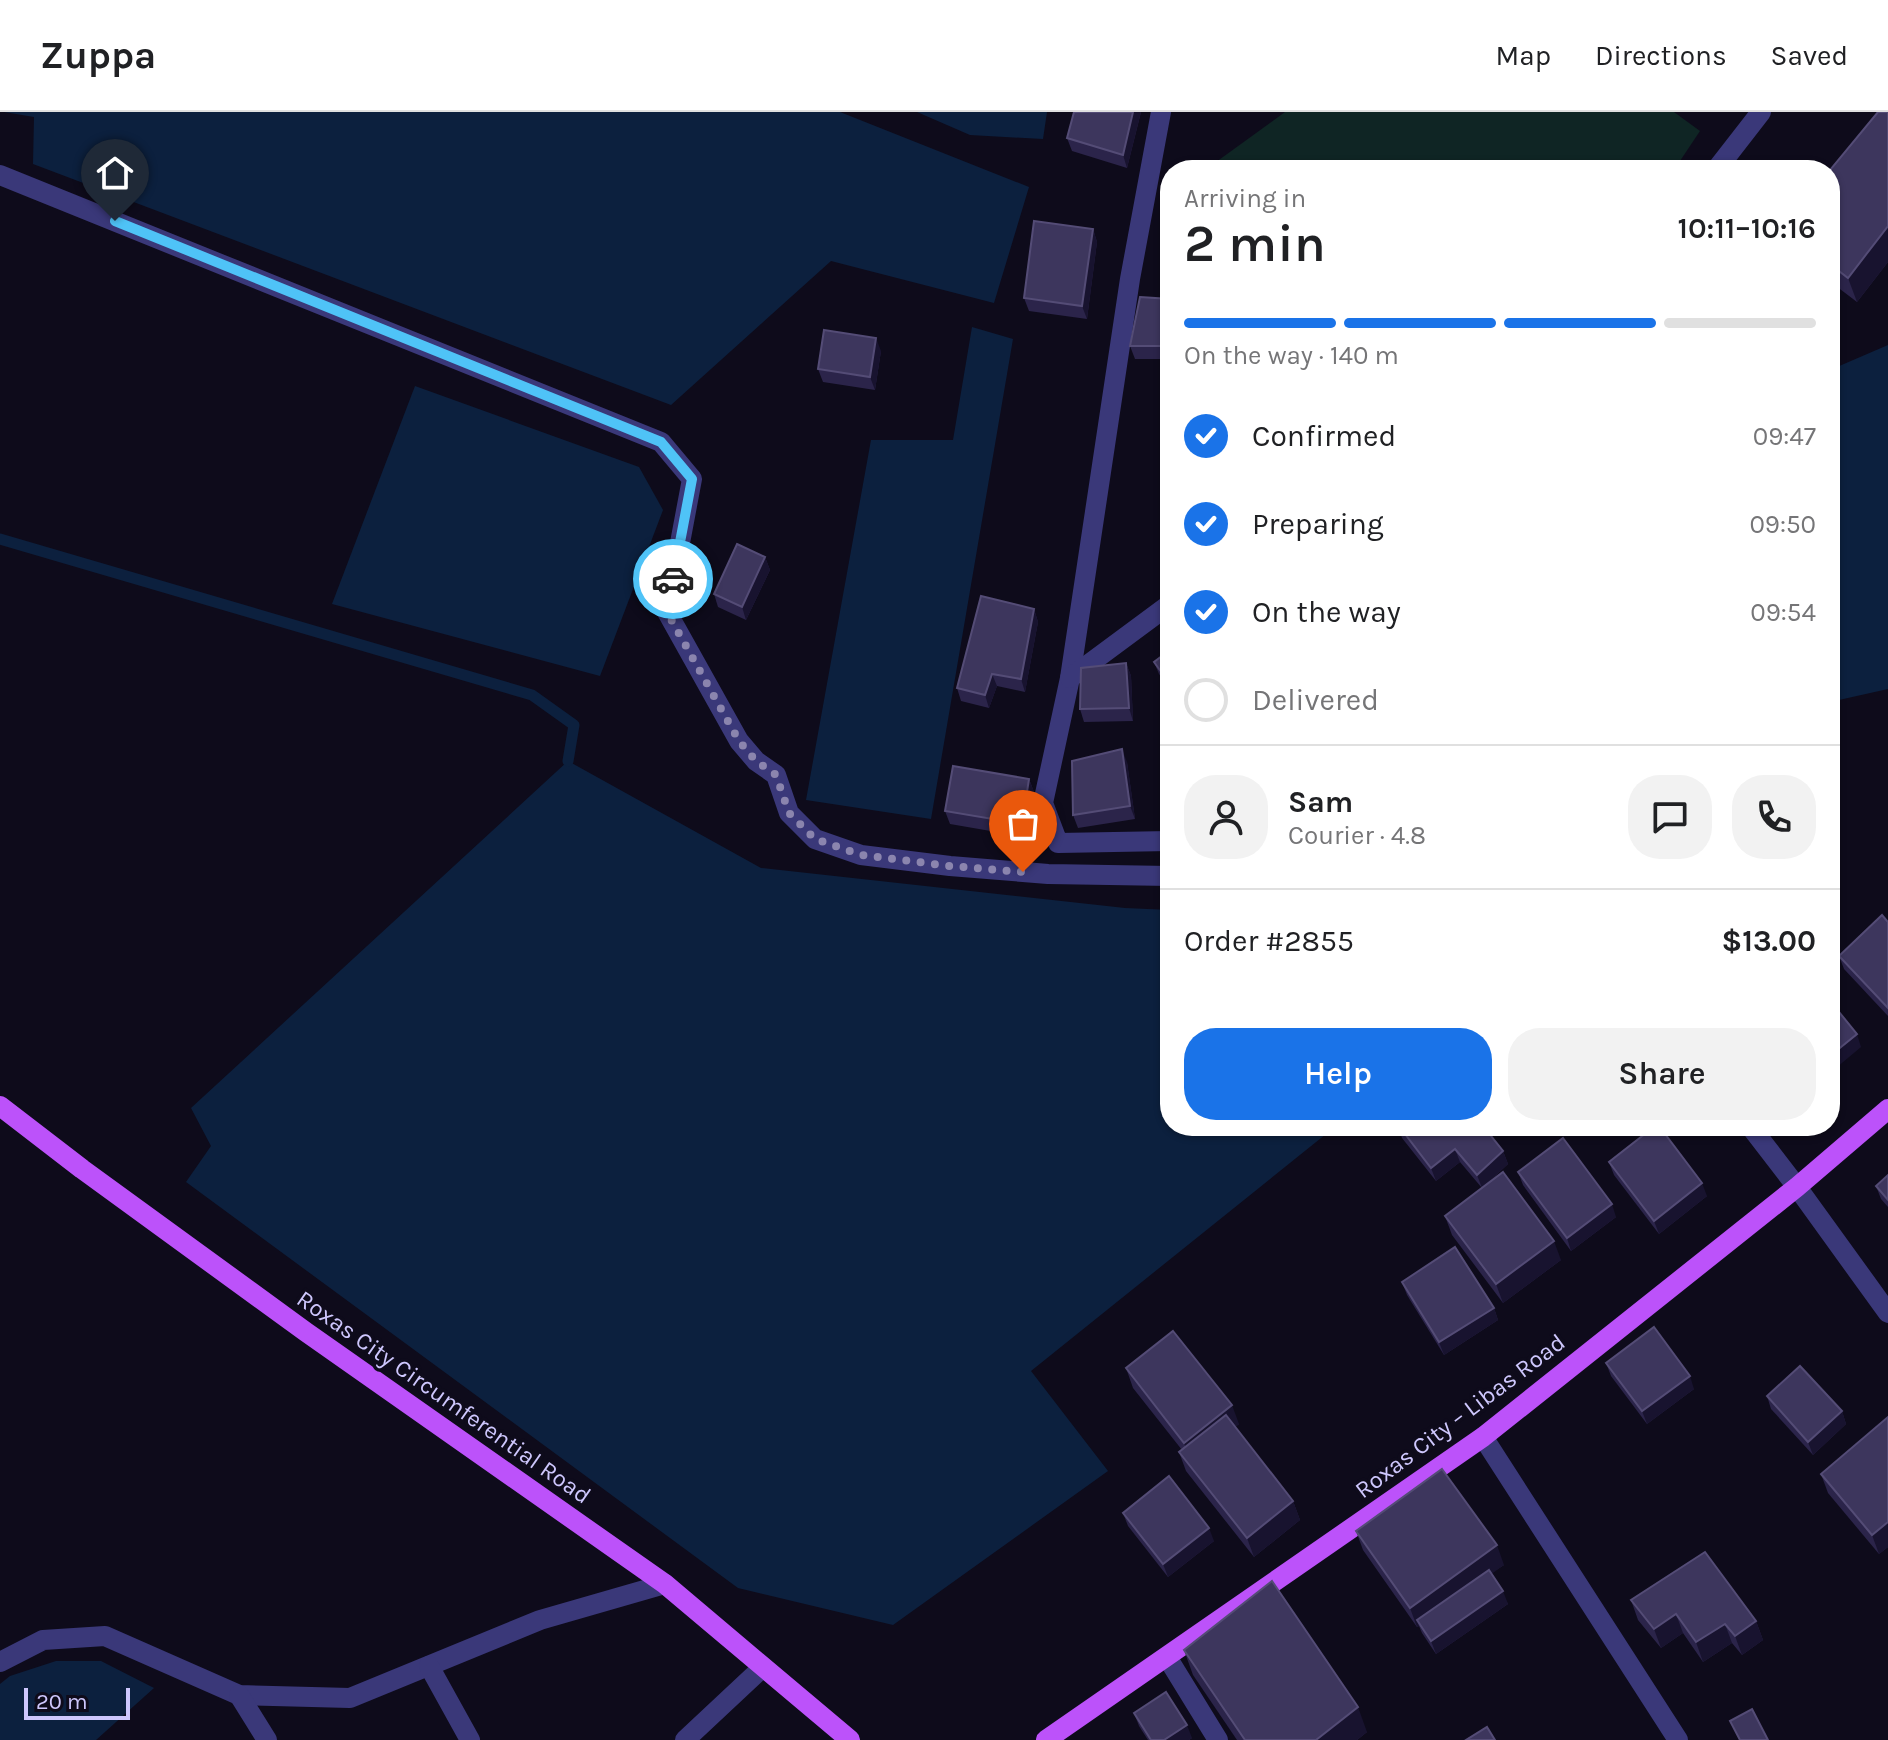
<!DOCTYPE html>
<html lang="en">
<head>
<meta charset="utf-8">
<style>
	body { margin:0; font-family:Karla,sans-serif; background:#f2f2f2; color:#202124; height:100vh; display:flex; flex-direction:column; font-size:30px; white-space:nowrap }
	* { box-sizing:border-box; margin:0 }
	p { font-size:26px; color:#757577 }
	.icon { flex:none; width:44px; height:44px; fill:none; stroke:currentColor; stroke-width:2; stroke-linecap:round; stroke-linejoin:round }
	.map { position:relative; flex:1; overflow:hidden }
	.side { position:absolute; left:1160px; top:48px; width:680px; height:976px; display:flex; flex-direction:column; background:#fff; border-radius:32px; box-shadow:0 2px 6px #0004 }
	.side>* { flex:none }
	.scale { position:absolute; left:24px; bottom:20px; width:106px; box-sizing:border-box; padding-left:8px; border:4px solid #cec7fd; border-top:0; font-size:22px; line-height:28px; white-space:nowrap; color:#cec7fd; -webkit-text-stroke:6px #0e0b1b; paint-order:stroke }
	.pin { position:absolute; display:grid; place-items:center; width:68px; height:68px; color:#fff; margin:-82px -34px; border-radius:50% 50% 50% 0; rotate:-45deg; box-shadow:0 0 8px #0007 }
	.pin .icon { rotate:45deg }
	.courier { position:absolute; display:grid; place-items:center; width:80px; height:80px; margin:-40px; border:6px solid #4fc3f7; border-radius:50%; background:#fff; color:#222; box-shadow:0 2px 10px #0007 }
	.head em { font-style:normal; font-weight:600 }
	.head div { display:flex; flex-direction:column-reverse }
	.head { display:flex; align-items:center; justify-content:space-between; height:136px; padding:0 24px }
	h1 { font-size:52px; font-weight:600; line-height:60px }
	.bar { display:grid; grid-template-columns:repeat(4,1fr); gap:12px 8px; align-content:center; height:96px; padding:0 24px }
	.bar i { height:10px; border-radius:6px; background:#e0e0e0 }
	.bar .selected { background:#1a73e8 }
	.bar p { grid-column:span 4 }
	.line { display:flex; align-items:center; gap:20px; padding:0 24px; border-top:2px solid #e0e0e0 }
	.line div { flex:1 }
	.round { display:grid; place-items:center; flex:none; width:84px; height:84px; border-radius:32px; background:#f2f2f2 }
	ol { padding:0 24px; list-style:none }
	li { display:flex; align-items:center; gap:24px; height:88px }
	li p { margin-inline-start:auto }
	li .icon { padding:8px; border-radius:50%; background:#1a73e8; color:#fff; stroke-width:4 }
	li:last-child { color:#757577 }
	li i { width:44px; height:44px; border:4px solid #e0e0e0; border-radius:50% }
	.primary-button { display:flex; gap:16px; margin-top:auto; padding:16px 24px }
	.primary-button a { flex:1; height:92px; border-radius:32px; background:#1a73e8; color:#fff; font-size:32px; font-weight:600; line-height:92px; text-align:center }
	.primary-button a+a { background:#f2f2f2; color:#202124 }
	header { display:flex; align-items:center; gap:48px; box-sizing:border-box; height:112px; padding:0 40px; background:#fff; border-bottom:2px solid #e0e0e0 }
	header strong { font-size:38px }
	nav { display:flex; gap:44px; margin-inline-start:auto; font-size:28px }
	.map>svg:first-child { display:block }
	.green { fill:#0f2524 }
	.water { fill:#0c203e }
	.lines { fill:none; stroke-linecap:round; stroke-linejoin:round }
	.stream { stroke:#0c203e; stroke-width:11 }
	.minor { stroke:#3a3879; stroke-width:20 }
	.major { stroke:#bc52fa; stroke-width:20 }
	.wall { fill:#2b244a }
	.shaded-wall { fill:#18132f }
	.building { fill:#3d365d; stroke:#544c76; stroke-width:2 }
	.done { stroke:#8b85ae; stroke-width:8; stroke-dasharray:0 14.4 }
	.route { stroke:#4fc3f7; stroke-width:10 }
	.labels { text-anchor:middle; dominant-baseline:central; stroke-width:7; stroke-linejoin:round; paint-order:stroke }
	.street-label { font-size:24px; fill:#cec7fd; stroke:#0e0b1b }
</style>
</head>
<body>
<header>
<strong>Zuppa</strong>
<nav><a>Map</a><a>Directions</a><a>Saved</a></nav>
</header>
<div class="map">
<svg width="1888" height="1628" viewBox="0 0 1888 1628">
	<rect width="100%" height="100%" fill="#0e0b1b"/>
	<polygon class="green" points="1285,0 1674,0 1700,19 1674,58 1205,58"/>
	<g class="water">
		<polygon points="4,0 840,0 1029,75 994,191 831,149 671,293 33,52 34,5"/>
		<polygon points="917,0 1047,0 1043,27 970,23"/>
		<polygon points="972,215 1013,227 931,707 806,688 871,328 953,328"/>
		<polygon points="1888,233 1888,577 1830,590 1830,258"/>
		<polygon points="415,274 639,355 663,398 600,564 332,492"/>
		<polygon points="568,649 761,756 1125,796 1170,798 1170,1014 1336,1014 1031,1259 1108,1359 893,1513 738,1476 186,1070 211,1034 191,996"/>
		<polygon points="56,1549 101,1549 154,1576 96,1628 0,1628 0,1572 10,1564"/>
	</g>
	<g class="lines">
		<polyline class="stream" points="0,427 532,583 574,613 568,649"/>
		<g class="minor">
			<polyline points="1161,0 1130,167 1070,566 1043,691 1058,731 1170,729"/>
			<polyline points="1716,58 1761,0"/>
			<polyline points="0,63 661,330 692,367 667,500 739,629 756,649 776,663 789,701 815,727 861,743 950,754 1048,762 1170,764"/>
			<polyline points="1070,566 1170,492"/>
			<polyline points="1750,1014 1797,1075 1888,1201"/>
			<polyline points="1483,1325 1678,1628"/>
			<polyline points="1167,1545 1218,1628"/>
			<polyline points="0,1550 43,1528 105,1524 239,1583 350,1586 540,1508 665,1472"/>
			<polyline points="429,1554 470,1628"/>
			<polyline points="239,1583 267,1628"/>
			<polyline points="685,1628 763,1555"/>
		</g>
		<g class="major">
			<polyline points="0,994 82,1057 306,1220 665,1472 850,1628"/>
			<polyline points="1046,1628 1483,1325 1797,1075 1888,997"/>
		</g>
	</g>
	<g class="wall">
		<polygon points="1141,0 1127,56 1072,39 1067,26"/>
		<polygon points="1888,0 1888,150 1857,190 1832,171 1830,174 1830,58"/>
		<polygon points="1093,117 1097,130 1087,207 1029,199 1024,186"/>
		<polygon points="1170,187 1170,247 1135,247 1130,234"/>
		<polygon points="881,239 875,278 823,270 818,257"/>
		<polygon points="765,445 770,458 746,508 718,495 714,482"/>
		<polygon points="1034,497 1038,510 1025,580 997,574 989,596 961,589 957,576"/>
		<polygon points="1170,538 1170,578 1159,562 1154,550"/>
		<polygon points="1126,551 1131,564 1133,609 1084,610 1080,597"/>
		<polygon points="1127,650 1135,707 1078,716 1073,703"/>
		<polygon points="1029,667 1034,680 1026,725 950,712 945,699"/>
		<polygon points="1888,810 1888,904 1844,857 1839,844"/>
		<polygon points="1398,1014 1503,1039 1508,1052 1482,1076 1460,1050 1436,1069 1402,1026"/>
		<polygon points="1609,1050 1707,1084 1659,1122 1614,1063"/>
		<polygon points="1518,1060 1616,1105 1571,1139 1523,1073"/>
		<polygon points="1888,1063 1888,1095 1881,1087 1876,1074"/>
		<polygon points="1445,1104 1561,1148 1503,1191 1452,1123"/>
		<polygon points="1402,1170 1494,1196 1498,1208 1444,1243 1407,1183"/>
		<polygon points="1606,1251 1694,1277 1647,1312 1611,1264"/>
		<polygon points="1126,1256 1239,1312 1235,1315 1293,1389 1300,1408 1254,1445 1186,1359 1179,1340 1182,1338 1133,1276"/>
		<polygon points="1767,1284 1842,1299 1846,1312 1813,1343 1771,1297"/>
		<polygon points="1888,1305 1888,1435 1879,1442 1828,1381 1821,1362"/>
		<polygon points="1123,1401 1214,1429 1168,1465 1128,1414"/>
		<polygon points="1356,1419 1504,1453 1491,1461 1508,1492 1436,1542 1422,1521 1419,1514 1417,1515 1363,1438"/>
		<polygon points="1631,1488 1756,1509 1763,1528 1742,1543 1732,1531 1703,1550 1683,1521 1661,1536 1638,1508"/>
		<polygon points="1184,1538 1367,1620 1357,1628 1237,1628 1193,1563"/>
		<polygon points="1134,1601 1192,1626 1189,1628 1148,1628 1139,1614"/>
	</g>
	<g class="shaded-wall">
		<polygon points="1133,0 1141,0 1127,56 1123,43"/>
		<polygon points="1888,114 1888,150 1857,190 1848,166"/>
		<polygon points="1093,117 1097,130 1087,207 1082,194"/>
		<polygon points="876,226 881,239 875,278 870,265"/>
		<polygon points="765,445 770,458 746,508 742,495"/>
		<polygon points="1034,497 1038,510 1025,580 1021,567"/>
		<polygon points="1126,551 1131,564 1133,609 1129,596"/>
		<polygon points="992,562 997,574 989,596 985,583"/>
		<polygon points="1122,637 1127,650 1135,707 1130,694"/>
		<polygon points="1029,667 1034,680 1026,725 1022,712"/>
		<polygon points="1832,763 1837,776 1830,783 1830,766"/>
		<polygon points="1857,922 1861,935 1830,961 1830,944"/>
		<polygon points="1455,1037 1460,1050 1436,1069 1431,1056"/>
		<polygon points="1503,1039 1508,1052 1482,1076 1477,1063"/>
		<polygon points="1702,1071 1707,1084 1659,1122 1654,1109"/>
		<polygon points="1612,1092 1616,1105 1571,1139 1567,1126"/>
		<polygon points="1554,1129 1561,1148 1503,1191 1496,1172"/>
		<polygon points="1494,1196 1498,1208 1444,1243 1439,1230"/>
		<polygon points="1690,1264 1694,1277 1647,1312 1642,1299"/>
		<polygon points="1232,1293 1239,1312 1191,1350 1184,1331"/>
		<polygon points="1842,1299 1846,1312 1813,1343 1808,1330"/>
		<polygon points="1293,1389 1300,1408 1254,1445 1247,1426"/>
		<polygon points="1888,1410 1888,1435 1879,1442 1872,1423"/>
		<polygon points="1209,1416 1214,1429 1168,1465 1163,1452"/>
		<polygon points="1497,1433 1504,1453 1420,1513 1417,1508 1419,1514 1417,1515 1410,1496"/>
		<polygon points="1503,1479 1508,1492 1436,1542 1431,1529"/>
		<polygon points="1676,1502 1683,1521 1661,1536 1654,1517"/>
		<polygon points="1756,1509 1763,1528 1742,1543 1735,1524"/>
		<polygon points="1725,1512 1732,1531 1703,1550 1696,1530"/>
		<polygon points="1358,1595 1367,1620 1357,1628 1316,1628"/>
		<polygon points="1187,1613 1192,1626 1189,1628 1164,1628"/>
	</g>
	<g class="building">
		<polygon points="1074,0 1133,0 1123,43 1067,26"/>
		<polygon points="1878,0 1888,0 1888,114 1848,166 1830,152 1830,58"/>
		<polygon points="1034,109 1093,117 1082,194 1024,186"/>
		<polygon points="1140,185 1170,187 1170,234 1130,234"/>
		<polygon points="824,218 876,226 870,265 818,257"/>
		<polygon points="737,432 765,445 742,495 714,482"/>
		<polygon points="981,484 1034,497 1021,567 992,562 985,583 957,576"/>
		<polygon points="1170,538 1170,572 1154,550"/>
		<polygon points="1126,551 1129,596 1080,597 1081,556"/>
		<polygon points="1122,637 1130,694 1073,703 1072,649"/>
		<polygon points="953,654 1029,667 1022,712 945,699"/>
		<polygon points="1882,803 1888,810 1888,896 1839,844"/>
		<polygon points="1830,889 1857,922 1830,944"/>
		<polygon points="1399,1014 1483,1014 1503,1039 1477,1063 1455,1037 1431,1056"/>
		<polygon points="1655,1014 1659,1014 1702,1071 1654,1109 1609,1050"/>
		<polygon points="1563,1026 1612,1092 1567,1126 1518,1060"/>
		<polygon points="1503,1060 1554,1129 1496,1172 1445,1104"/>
		<polygon points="1888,1063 1888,1088 1876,1074"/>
		<polygon points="1455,1135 1494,1196 1439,1230 1402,1170"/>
		<polygon points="1654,1215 1690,1264 1642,1299 1606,1251"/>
		<polygon points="1173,1219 1232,1293 1184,1331 1126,1256"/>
		<polygon points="1800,1254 1842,1299 1808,1330 1767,1284"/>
		<polygon points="1226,1303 1293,1389 1247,1426 1179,1340"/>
		<polygon points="1888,1305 1888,1410 1872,1423 1821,1362"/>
		<polygon points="1442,1357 1497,1433 1410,1496 1356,1419"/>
		<polygon points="1169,1364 1209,1416 1163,1452 1123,1401"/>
		<polygon points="1705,1440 1756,1509 1735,1524 1725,1512 1696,1530 1676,1502 1654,1517 1631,1488"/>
		<polygon points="1489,1458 1503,1479 1431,1529 1417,1508"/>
		<polygon points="1272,1469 1358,1595 1316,1628 1245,1628 1184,1538"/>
		<polygon points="1166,1580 1187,1613 1164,1628 1151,1628 1134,1601"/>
		<polygon points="1752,1597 1768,1628 1740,1628 1730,1609"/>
		<polygon points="1487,1615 1495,1628 1466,1628"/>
	</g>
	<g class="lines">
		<polyline class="done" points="673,467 667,500 739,629 756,649 776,663 789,701 815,727 861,743 950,754 1023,760"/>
		<polyline class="route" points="115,109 661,330 692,367 673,467"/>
	</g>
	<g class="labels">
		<g class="street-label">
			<text transform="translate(444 1285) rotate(35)">Roxas City Circumferential Road</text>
			<text transform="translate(1460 1304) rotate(-37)">Roxas City – Libas Road</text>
		</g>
	</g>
</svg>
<div class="scale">20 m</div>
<div class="pin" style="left:1023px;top:760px;background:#ea580c"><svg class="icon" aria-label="bag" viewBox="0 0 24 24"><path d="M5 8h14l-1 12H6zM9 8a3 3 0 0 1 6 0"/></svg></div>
<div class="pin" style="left:115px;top:109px;background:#1f2937"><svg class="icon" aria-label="home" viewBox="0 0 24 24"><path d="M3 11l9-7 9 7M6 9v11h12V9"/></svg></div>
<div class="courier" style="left:673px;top:467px"><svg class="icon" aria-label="car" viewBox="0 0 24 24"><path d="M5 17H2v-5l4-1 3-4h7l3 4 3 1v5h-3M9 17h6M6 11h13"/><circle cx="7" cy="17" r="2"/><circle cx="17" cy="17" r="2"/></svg></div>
<section class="side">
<div class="head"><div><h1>2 min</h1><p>Arriving in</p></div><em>10:11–10:16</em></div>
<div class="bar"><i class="selected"></i><i class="selected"></i><i class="selected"></i><i></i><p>On the way · 140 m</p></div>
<ol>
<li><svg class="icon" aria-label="check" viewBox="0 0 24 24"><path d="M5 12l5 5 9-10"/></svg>Confirmed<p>09:47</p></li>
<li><svg class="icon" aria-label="check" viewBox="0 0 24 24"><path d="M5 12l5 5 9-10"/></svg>Preparing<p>09:50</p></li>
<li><svg class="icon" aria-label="check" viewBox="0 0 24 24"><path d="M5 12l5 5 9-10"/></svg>On the way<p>09:54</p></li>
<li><i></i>Delivered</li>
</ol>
<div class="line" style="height:144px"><a class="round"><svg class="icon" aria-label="person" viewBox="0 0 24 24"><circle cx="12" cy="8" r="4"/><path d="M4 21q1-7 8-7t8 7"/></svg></a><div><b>Sam</b><p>Courier · 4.8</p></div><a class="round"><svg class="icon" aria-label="chat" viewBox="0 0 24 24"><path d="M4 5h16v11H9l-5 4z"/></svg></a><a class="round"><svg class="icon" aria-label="phone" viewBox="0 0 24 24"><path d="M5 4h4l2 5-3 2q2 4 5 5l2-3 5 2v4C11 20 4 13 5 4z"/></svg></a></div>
<div class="line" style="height:104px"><div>Order #2855</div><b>$13.00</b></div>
<div class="primary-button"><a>Help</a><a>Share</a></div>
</section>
</div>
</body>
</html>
